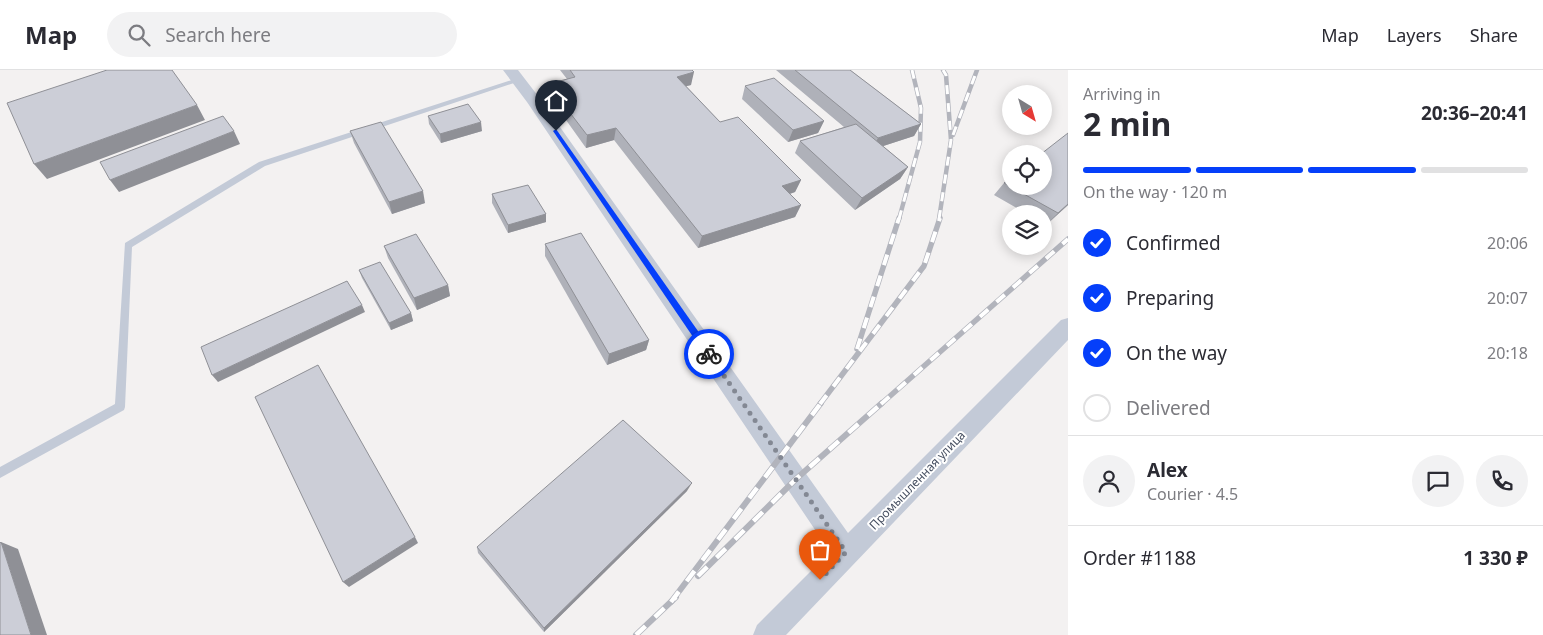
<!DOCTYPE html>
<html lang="en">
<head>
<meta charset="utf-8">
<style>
	body { margin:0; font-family:"Noto Sans",sans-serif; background:#f2f2f3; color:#2b2b33; height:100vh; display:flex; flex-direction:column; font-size:19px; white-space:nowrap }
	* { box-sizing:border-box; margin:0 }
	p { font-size:16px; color:#7c7c81 }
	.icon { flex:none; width:28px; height:28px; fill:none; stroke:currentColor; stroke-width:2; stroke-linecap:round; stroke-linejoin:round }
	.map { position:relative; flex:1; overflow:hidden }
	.drawer { display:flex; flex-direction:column; background:#fff; width:475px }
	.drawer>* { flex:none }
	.needle { width:32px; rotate:143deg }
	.buttons { position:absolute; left:1002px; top:15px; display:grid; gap:10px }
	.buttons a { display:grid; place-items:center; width:50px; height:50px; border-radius:50%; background:#fff; box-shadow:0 2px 12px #0003; font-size:25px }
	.pin { position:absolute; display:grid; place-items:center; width:42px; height:42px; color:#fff; margin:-51px -21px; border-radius:50% 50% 50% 0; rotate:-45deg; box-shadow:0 0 5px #0007 }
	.pin .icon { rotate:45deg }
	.courier { position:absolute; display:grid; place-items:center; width:50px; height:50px; margin:-25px; border:4px solid #053ffa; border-radius:50%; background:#fff; color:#222; box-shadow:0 1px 6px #0007 }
	.overview em { font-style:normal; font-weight:700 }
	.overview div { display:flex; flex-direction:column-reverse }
	.overview { display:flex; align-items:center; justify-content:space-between; height:85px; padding:0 15px }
	h1 { font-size:32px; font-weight:700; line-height:38px }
	.bar { display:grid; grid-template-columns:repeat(4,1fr); gap:8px 5px; align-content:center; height:60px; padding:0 15px }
	.bar i { height:6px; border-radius:4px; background:#e1e1e2 }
	.bar .on { background:#053ffa }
	.bar p { grid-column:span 4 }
	.line { display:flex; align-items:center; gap:12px; padding:0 15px; border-top:1px solid #e1e1e2 }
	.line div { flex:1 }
	.round { display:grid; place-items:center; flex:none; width:52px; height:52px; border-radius:26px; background:#f2f2f3 }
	ol { padding:0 15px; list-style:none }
	li { display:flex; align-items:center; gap:15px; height:55px }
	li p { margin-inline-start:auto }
	li .icon { padding:5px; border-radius:50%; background:#053ffa; color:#fff; stroke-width:4 }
	li:last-child { color:#7c7c81 }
	li i { width:28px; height:28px; border:2px solid #e1e1e2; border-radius:50% }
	header { display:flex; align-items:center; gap:30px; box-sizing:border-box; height:70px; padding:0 25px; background:#fff; border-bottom:1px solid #e1e1e2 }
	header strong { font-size:24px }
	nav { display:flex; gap:28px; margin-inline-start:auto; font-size:18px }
	.search { width:350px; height:45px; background:#f2f2f3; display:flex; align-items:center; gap:12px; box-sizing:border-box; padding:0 18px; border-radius:28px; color:#7c7c81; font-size:19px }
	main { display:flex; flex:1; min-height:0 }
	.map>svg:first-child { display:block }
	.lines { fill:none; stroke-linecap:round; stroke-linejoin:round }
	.service { fill:#c3cad7; fill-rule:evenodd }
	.minor { fill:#c3cad7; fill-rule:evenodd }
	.rail-far2-casing { stroke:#b2b4bc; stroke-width:4.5 }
	.rail-far1-casing { stroke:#b2b4bc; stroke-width:5.5 }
	.rail-casing { stroke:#b2b4bc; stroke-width:6 }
	.rail-far2 { stroke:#fff; stroke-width:3; stroke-dasharray:9; stroke-linecap:butt }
	.rail-far1 { stroke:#fff; stroke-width:4; stroke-dasharray:11; stroke-linecap:butt }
	.rail { stroke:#fff; stroke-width:4.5; stroke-dasharray:13; stroke-linecap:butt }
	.wall { fill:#afb1b9 }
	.shaded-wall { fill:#8f9096 }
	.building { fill:#ccced7; stroke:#8f9096 }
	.route { fill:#053ffa }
	.done { stroke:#838893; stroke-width:5; stroke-dasharray:0 9 }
	.labels { text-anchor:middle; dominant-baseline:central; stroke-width:4; stroke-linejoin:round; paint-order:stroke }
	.street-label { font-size:12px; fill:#464f61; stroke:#fff }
</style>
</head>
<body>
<header>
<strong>Map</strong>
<div class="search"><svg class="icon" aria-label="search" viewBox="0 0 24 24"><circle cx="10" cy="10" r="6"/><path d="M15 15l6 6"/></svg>Search here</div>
<nav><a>Map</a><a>Layers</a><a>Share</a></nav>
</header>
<main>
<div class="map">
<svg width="1068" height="565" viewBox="0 0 1068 565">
	<rect width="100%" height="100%" fill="#f3f1f1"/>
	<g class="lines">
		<polygon class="service" points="518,8 521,10 520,11 265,96 132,177 125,337 124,340 0,408 0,397 115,334 125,173 259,92"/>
		<polygon class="minor" points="503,0 518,0 538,26 848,463 1061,250 1068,248 1068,270 786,565 753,565 757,555 830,482 527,32"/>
		<defs>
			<g id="rail-far2">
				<polyline points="953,65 977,0"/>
				<polyline points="899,149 920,72 921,38 912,0"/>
				<polyline points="939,149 951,70 946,5 943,0"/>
			</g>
			<g id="rail-far1">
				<polyline points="857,279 899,148"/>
				<polyline points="820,334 924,196 940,148"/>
				<polyline points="881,334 1068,169"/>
			</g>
			<g id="rail">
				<polyline points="698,506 796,409 882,333"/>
				<polyline points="671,532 821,333"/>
				<polyline points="636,565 676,527"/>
			</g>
		</defs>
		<use href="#rail-far2" class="rail-far2-casing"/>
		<use href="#rail-far1" class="rail-far1-casing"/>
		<use href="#rail" class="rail-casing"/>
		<use href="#rail-far2" class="rail-far2"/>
		<use href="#rail-far1" class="rail-far1"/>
		<use href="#rail" class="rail"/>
	</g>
	<g class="wall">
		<polygon points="560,0 692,0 691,15 686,16 720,52 801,110 795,122 790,124 801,135 795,147 698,178 614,70 586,78 561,43 561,31 556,24 556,12 567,9"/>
		<polygon points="776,0 850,0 921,54 914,66 883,76 908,97 900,109 855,140 795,83 800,71 844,57"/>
		<polygon points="745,16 824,51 818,63 788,72 742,29"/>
		<polygon points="428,46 482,61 441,73 429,54"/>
		<polygon points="350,61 425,133 392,144 354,73"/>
		<polygon points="1004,113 1068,135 1046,155 1044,153 1044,144 1027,144 994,125"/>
		<polygon points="492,124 546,144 546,152 508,163 492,133"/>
		<polygon points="545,174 649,270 646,280 607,295 545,186"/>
		<polygon points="384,176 448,215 450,226 417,240 388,188"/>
		<polygon points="359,200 411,243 413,251 391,260 362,208"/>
		<polygon points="687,421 544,562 478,483 477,477"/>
	</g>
	<g class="shaded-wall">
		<polygon points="694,2 691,15 675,19 677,7"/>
		<polygon points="197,35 205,50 47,109 34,94"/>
		<polygon points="824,51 818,63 788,72 793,60"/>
		<polygon points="481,52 482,61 441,73 440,64"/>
		<polygon points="921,54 914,66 871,80 878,68"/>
		<polygon points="616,58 614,70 586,78 587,65"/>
		<polygon points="234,61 240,74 119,122 110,110"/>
		<polygon points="908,97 900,109 855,140 862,128"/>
		<polygon points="801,110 795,122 777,128 782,116"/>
		<polygon points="423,121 425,133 392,144 389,132"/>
		<polygon points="1068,134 1068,135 1046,155 1058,143"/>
		<polygon points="801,135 795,147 698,178 702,166"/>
		<polygon points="546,144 546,152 508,163 508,155"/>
		<polygon points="448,215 450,226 417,240 414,228"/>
		<polygon points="362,235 365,242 218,312 212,305"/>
		<polygon points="411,243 413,251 391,260 389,253"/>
		<polygon points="649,270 646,280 607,295 609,284"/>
		<polygon points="692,413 687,421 544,562 544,558"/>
		<polygon points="415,467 418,473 349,517 343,512"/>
		<polygon points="1,472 18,479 47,565 31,565"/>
	</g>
	<g class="building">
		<polygon points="107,0 172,0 197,35 34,94 7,33"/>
		<polygon points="570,0 692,0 694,2 677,7 720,52 738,47 801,110 782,116 801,135 702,166 616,58 587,65 561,31 569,29 556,12 575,7"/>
		<polygon points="795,0 850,0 921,54 878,68"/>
		<polygon points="774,8 824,51 793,60 745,16"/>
		<polygon points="468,34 481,52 440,64 428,46"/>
		<polygon points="223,46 234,61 110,110 100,92"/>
		<polygon points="381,52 423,121 389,132 350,61"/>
		<polygon points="856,54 908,97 862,128 800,71"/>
		<polygon points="1068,63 1068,134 1058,143 1004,113 1011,107 1011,116 1044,116 1044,84 1041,84"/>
		<polygon points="528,115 546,144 508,155 492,124"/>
		<polygon points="581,163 649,270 609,284 545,174"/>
		<polygon points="416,164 448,215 414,228 384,176"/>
		<polygon points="380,192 411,243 389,253 359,200"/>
		<polygon points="347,211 362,235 212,305 201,277"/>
		<polygon points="318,295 415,467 343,512 255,327"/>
		<polygon points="623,350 692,413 544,558 477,477"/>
		<polygon points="1,472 31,565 0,565 0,473"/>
	</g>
	<polygon class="route" points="556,59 712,281 712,286 706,286 553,61"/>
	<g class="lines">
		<polyline class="done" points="709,284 846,482 820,510"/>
	</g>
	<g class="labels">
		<g class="street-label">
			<text transform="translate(917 410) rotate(-46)">Промышленная улица</text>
		</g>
	</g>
</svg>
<div class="buttons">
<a><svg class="needle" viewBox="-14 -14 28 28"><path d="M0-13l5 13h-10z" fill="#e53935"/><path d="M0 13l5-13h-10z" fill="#7c7c81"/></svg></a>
<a><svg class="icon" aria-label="locate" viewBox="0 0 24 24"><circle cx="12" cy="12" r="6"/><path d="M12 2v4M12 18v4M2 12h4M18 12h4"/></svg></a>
<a><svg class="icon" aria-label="layers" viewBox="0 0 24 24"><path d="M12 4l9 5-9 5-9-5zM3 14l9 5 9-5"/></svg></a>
</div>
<div class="pin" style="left:820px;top:510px;background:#ea580c"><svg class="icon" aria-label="bag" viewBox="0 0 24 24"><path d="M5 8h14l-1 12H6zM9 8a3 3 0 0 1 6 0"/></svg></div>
<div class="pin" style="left:556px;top:61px;background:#1f2937"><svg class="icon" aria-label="home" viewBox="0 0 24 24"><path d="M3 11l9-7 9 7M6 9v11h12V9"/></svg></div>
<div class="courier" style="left:709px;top:284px"><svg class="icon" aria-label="bike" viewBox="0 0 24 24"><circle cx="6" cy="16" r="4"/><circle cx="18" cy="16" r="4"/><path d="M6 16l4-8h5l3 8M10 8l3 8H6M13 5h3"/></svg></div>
</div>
<section class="drawer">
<div class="overview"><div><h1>2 min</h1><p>Arriving in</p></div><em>20:36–20:41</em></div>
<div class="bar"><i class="on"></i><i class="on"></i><i class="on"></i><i></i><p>On the way · 120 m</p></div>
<ol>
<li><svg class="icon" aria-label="check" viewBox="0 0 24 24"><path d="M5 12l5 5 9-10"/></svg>Confirmed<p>20:06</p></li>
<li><svg class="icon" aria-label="check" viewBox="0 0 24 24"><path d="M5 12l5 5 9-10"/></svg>Preparing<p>20:07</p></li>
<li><svg class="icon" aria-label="check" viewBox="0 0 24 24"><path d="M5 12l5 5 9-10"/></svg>On the way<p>20:18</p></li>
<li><i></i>Delivered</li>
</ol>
<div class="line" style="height:90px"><a class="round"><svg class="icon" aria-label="person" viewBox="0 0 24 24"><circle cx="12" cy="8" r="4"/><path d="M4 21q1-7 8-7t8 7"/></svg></a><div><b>Alex</b><p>Courier · 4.5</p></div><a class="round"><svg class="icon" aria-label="chat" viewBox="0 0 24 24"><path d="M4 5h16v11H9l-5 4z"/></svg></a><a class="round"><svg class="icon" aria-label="phone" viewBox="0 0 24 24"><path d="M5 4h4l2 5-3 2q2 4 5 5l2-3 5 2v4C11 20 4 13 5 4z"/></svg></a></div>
<div class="line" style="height:65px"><div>Order #1188</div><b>1 330 ₽</b></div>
</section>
</main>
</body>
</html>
